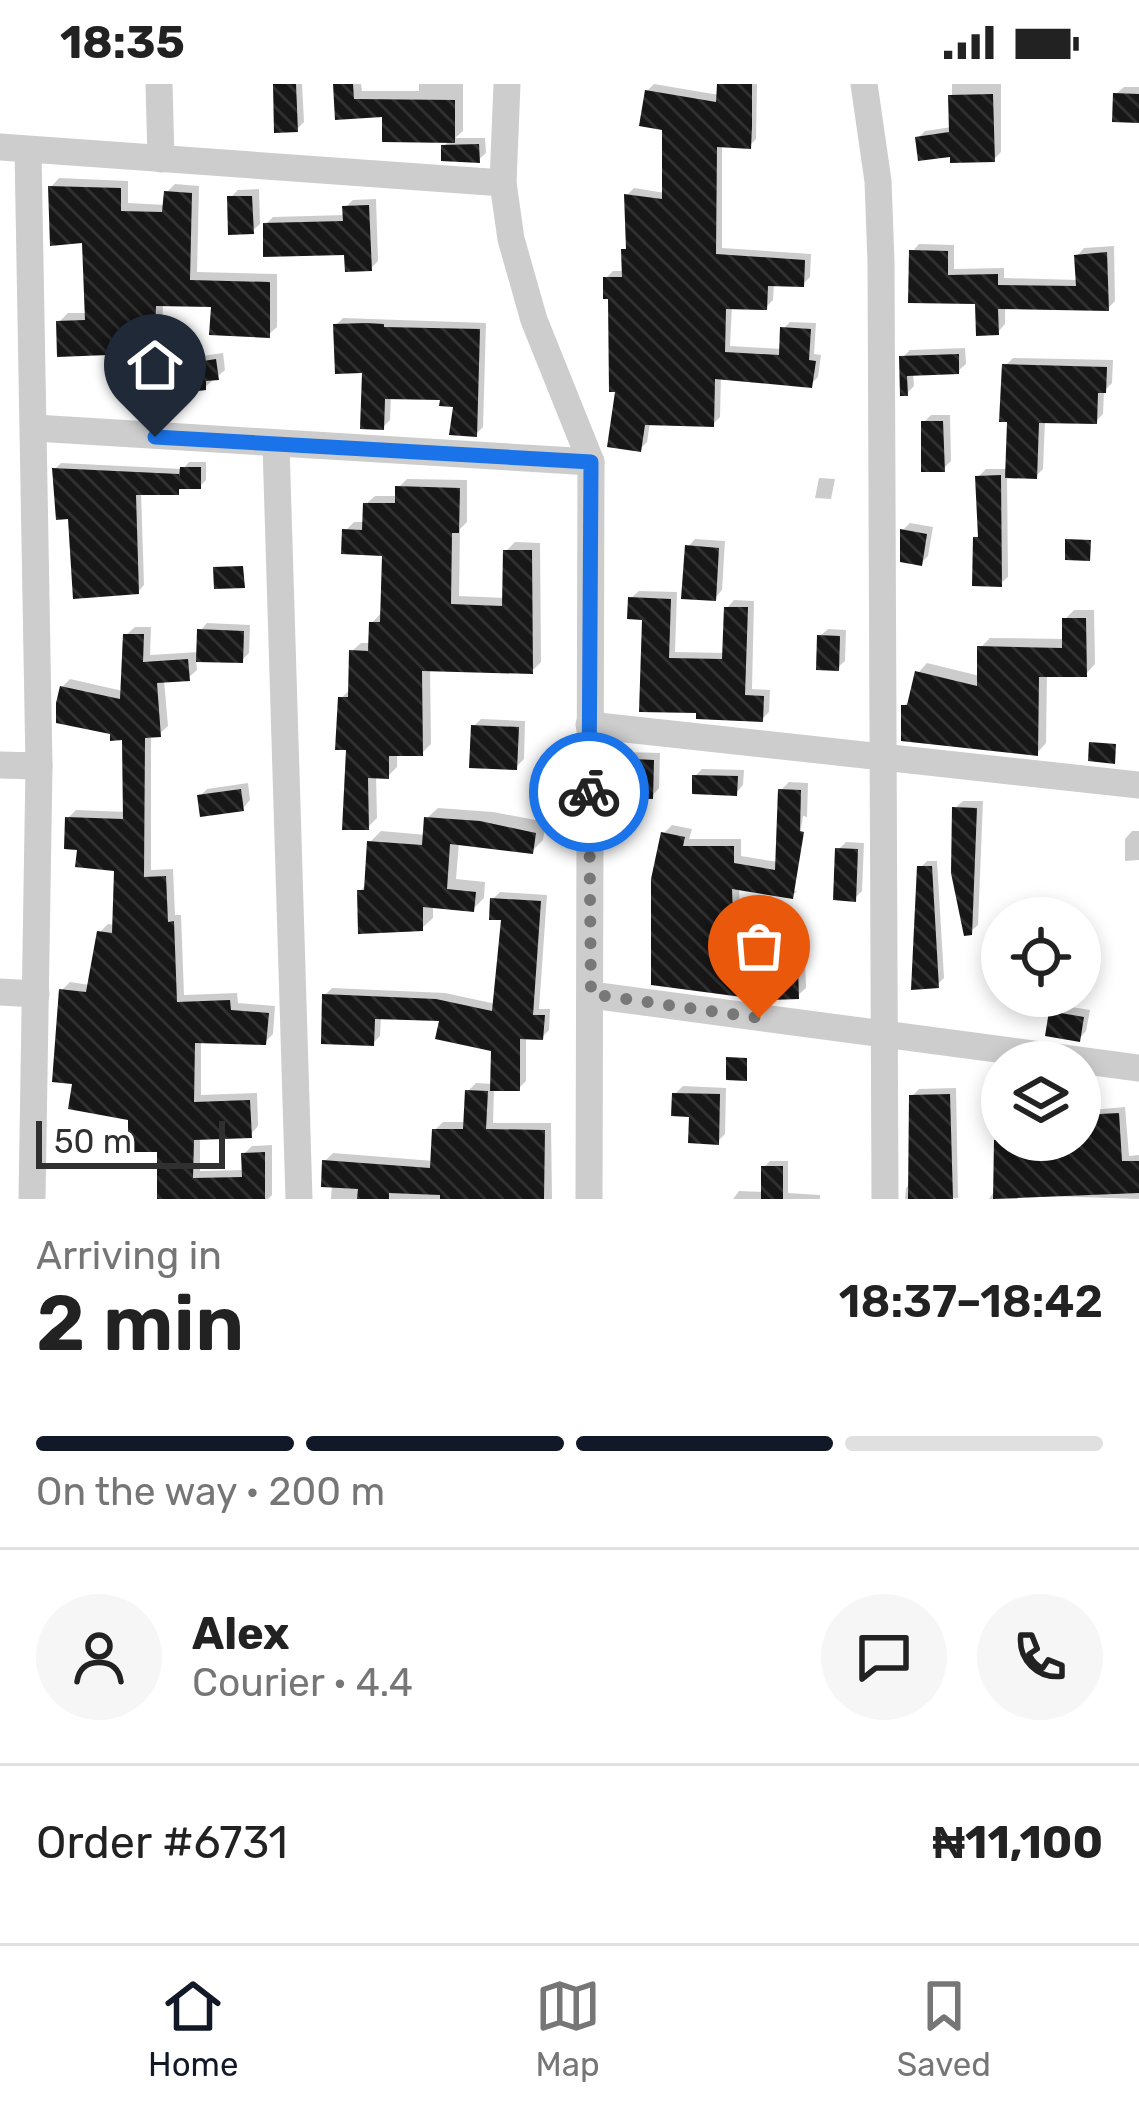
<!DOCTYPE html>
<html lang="en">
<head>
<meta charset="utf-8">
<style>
	body { margin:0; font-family:Rubik,sans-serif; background:#f6f6f6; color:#222; height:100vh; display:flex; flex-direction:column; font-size:45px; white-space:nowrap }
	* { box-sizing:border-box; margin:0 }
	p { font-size:39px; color:#767676 }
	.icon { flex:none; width:66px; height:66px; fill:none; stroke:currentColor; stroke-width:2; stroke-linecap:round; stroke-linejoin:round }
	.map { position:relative; height:1115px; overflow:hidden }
	.side { display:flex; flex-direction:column; background:#fff; flex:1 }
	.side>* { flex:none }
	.buttons { position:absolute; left:981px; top:813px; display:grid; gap:24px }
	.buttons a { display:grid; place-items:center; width:120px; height:120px; border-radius:50%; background:#fff; box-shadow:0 6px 18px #0003; font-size:60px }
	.scale { position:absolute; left:36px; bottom:30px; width:189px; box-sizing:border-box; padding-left:12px; border:6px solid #303030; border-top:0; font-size:33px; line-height:42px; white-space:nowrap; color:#303030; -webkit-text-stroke:9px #fff; paint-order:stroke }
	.pin { position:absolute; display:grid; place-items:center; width:102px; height:102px; color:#fff; margin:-123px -51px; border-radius:50% 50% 50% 0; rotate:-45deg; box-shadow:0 0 12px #0007 }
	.pin .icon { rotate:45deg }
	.courier { position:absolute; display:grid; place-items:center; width:120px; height:120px; margin:-60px; border:9px solid #1a73e8; border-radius:50%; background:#fff; color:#222; box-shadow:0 3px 15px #0007 }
	.head em { font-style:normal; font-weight:600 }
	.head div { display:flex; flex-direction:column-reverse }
	.head { display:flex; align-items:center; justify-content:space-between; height:204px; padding:0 36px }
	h1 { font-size:78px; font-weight:600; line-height:90px }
	.bar { display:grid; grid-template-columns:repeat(4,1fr); gap:18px 12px; align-content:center; height:144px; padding:0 36px }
	.bar i { height:15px; border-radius:9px; background:#e0e0e0 }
	.bar .selected { background:#111827 }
	.bar p { grid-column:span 4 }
	.line { display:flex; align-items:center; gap:30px; padding:0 36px; border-top:3px solid #e0e0e0 }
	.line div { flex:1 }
	.round { display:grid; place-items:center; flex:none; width:126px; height:126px; border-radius:63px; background:#f6f6f6 }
	.status { display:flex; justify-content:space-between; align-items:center; height:84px; padding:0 60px; background:#fff; direction:ltr }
	.status svg { height:33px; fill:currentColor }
	.menu { display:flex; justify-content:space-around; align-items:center; height:168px; border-top:3px solid #e0e0e0; background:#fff; font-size:33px; color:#767676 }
	.menu a { display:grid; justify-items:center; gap:6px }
	.menu .selected { color:#111827 }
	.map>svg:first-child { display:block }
	.shadow { fill:#0003 }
	.building { fill:url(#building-back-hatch) }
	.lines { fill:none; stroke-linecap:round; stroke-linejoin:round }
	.minor { stroke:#cdcdcd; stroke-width:27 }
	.done { stroke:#787878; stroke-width:12; stroke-dasharray:0 21.6 }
	.route { stroke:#1a73e8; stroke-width:15 }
</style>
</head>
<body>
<div class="status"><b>18:35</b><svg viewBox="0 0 49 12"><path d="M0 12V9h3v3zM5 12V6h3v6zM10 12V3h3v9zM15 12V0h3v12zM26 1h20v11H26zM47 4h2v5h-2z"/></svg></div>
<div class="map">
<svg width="1139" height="1115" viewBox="0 0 1139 1115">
	<defs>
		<pattern id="building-back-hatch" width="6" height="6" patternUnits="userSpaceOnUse" patternTransform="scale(3)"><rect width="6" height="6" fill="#171717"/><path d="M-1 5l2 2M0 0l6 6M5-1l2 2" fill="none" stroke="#303030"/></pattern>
	</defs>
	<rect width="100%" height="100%" fill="#fff"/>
	<g class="shadow">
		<polygon points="276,0 302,0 304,38 297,45"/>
		<polygon points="336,0 361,0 362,7 419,7 419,0 463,0 463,47 455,54 485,54 486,69 478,76 444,62 450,56 385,29 338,32"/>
		<polygon points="654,0 719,11 720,0 757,0 756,55 749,62 722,61 722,164 811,170 810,193 803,200 774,199 773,216 766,223 732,222 730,262 782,265 783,245 790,238 816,239 814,270 821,271 818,293 811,300 721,292 720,333 713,340 650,338 647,358 640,365 606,194 613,187 625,187 624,166 629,161 627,111 634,104 665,109 665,43 647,7"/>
		<polygon points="952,0 1001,0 1001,68 994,75 953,70 918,54 925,47 952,43"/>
		<polygon points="1124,3 1139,3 1139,36 1116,10"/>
		<polygon points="59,94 128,97 128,119 166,121 167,108 175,100 199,102 197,188 277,190 277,243 268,251 214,220 163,219 162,263 153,271 59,238 68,229 88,229 85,156 51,103"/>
		<polygon points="259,105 260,140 252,147 230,114 238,106"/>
		<polygon points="376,115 378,177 371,184 347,168 266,140 273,133 345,131 345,124 353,116"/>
		<polygon points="919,160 954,161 954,185 1004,184 1004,194 1078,196 1077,172 1084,164 1114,162 1115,217 1108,224 1005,222 1005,240 998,248 978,217 912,168"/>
		<polygon points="343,234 486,239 483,343 476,350 456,320 443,313 391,312 390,336 383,343 365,286 336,241"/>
		<polygon points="965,264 966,280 958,287 913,289 914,302 907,309 902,274 910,266"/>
		<polygon points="223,269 225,286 205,303 181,282 189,274"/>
		<polygon points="1013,274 1113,276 1112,299 1104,307 1103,330 1096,337 1045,336 1043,385 1036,392 1007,391 1008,493 1000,500 976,454 980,450 978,393 986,385 1008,385 1010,335 1005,282"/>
		<polygon points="931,331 950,331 951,377 943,385 924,338"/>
		<polygon points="189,378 206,378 206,396 200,402 183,402 177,408 141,408 144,501 138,508 71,432 55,385 61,379 183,385"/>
		<polygon points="819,394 835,395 831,415 815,414"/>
		<polygon points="407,395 467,396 467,438 460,445 459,512 506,514 506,467 515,458 540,459 541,578 532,587 430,584 431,660 422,669 397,669 397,683 388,692 376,691 377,734 368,743 341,614 352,604 352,567 361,559 371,559 372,539 380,530 385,469 345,447 354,438 365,438 366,420 375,412 398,412 398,404"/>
		<polygon points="910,439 933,443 928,472 921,479 903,446"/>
		<polygon points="695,455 725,457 722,506 715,514 688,463"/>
		<polygon points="639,507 677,508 675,568 726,569 727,524 734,516 754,517 752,605 770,606 769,628 762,635 699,632 631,514"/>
		<polygon points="1074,526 1094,526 1095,580 1086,590 1047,590 1046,659 1037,669 904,622 912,614 918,589 927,579 980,592 980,564 990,554 1065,555 1065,535"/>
		<polygon points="207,539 250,541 249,569 242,576 196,575 197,586 188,594 164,596 168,642 159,650 151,651 151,786 173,785 175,831 181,831 184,911 237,909 238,919 275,922 273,950 265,958 201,956 201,1011 257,1009 258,1042 250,1051 200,1053 200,1087 245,1086 244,1070 252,1062 272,1061 272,1111 268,1115 160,1115 160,1065 131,1033 76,997 62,906 70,898 90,901 100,848 108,840 116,841 117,784 81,763 68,734 76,726 126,728 125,653 113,648 62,603 70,595 123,607 126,551 135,543 151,543 150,571 199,568 200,547"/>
		<polygon points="828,545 846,546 845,577 837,584 820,552"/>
		<polygon points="481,635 525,637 524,675 516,683 474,642"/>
		<polygon points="625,668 660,669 659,704 652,712 618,675"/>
		<polygon points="702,685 744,686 743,701 736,709 695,692"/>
		<polygon points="789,698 808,699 807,733 803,732 791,807 797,807 792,812 739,803 742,876 805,874 806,904 797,912 742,910 664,749 672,741 692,745 689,755 741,755 741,772 778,778 781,706"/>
		<polygon points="248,699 250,716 243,724 200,712 207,705"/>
		<polygon points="963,717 983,717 978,841 970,848 955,724"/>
		<polygon points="438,724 493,728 546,738 543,756 532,767 459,758 456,795 485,798 484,814 473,825 433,821 433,834 422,844 360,807 367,800 370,758 381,747 426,751 427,734"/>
		<polygon points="1132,747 1139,747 1139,776 1125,777 1125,755"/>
		<polygon points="846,758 864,759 862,807 855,814 838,766"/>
		<polygon points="927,777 937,777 944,894 937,901 920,784"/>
		<polygon points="500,808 547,811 539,925 550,925 549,946 542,953 526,952 526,997 519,1004 494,1004 493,1039 551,1039 552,1115 331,1115 332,1101 325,1077 333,1069 434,1077 435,1046 443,1038 466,1038 468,1007 476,999 493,1000 494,964 443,934 381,932 380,952 373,959 325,911 332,904 445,909 496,920 504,834 493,815"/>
		<polygon points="1059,921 1090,926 1086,947 1079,955 1052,928"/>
		<polygon points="683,1002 726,1004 725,1050 717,1058 675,1010"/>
		<polygon points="956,1004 958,1114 905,1115 906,1104 911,1099 912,1012 919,1005"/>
		<polygon points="1125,1023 1129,1072 1139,1071 1139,1115 1018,1111 1018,1115 989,1115 996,1105 993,1032 1000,1025 1002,1056 1080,1056 1080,1027"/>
		<polygon points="770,1077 788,1077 788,1109 820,1111 820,1115 733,1115 739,1107 764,1108 764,1083"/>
	</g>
	<g class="building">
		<polygon points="273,0 296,0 298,48 274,49"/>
		<polygon points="333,0 353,0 354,15 455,16 455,59 382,58 382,33 335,36"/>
		<polygon points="717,0 752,0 752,42 751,65 717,63 716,170 805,176 804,203 768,202 767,226 726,225 725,268 779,271 780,243 811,245 809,276 816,277 812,304 715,295 714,343 645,341 641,368 607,363 615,308 609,308 608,215 603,215 603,193 622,193 621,165 626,165 624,110 662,115 662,46 639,42 645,6 716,18"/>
		<polygon points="1113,9 1139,10 1139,39 1112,38"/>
		<polygon points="993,10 995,78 950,79 950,73 918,77 915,53 949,48 948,11"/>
		<polygon points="479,60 480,79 441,77 441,61"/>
		<polygon points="48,102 121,104 121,127 162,128 164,107 192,109 190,196 270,198 270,254 209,251 211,223 156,222 154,274 136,279 134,270 57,273 56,237 85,236 82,159 50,162"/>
		<polygon points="227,112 252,112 254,150 228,151"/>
		<polygon points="369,121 372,187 345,188 344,171 263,173 263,139 343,137 342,122"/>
		<polygon points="909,166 948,167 948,191 998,190 998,201 1076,202 1074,171 1107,168 1109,227 998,225 999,251 976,252 975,220 908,219"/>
		<polygon points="366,239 384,240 384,243 480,245 477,353 449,351 453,323 439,322 440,316 385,315 384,346 360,345 362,289 335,290 333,240"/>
		<polygon points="959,270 959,290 907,292 908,312 900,312 899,272"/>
		<polygon points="216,275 219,296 206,297 206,306 183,309 178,281"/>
		<polygon points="1002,280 1107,283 1106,309 1098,309 1097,340 1039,339 1037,395 1005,394 1007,338 999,338"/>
		<polygon points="921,337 943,337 945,388 921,388"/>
		<polygon points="180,383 201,383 201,405 179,405 179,411 136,411 139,510 73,515 68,435 56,436 52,384 179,390 179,394"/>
		<polygon points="1001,391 1002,503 972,502 973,453 978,453 975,392"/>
		<polygon points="395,402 460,404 459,449 452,449 451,520 502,522 503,466 532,466 533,590 422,587 423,672 389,672 389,695 368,694 369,746 342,746 346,666 335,666 338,613 348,613 349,566 368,567 369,538 380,538 382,472 341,470 342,445 362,446 363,419 395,419"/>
		<polygon points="900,445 927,450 922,482 900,478"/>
		<polygon points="1065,455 1091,456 1090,477 1065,476"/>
		<polygon points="685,461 719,464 716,517 681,515"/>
		<polygon points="243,482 245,504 214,505 213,483"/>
		<polygon points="628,513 671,515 669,574 722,575 724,523 748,523 745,611 764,612 763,638 696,635 696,629 639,628 642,536 627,535"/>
		<polygon points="1062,534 1086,534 1087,593 1039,593 1038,672 901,657 901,621 907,621 915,587 977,602 977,562 1062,564"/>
		<polygon points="197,545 244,547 243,579 196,578"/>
		<polygon points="123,550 144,550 143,578 188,575 190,597 157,599 161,653 145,654 144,793 166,792 168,838 174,837 177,918 230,916 231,926 269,929 266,961 195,959 194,1018 250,1016 252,1054 194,1056 193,1094 242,1093 241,1069 265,1068 265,1115 157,1115 157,1068 128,1068 128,1036 68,1025 72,1000 52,998 59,905 86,908 97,847 112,849 114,787 75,783 77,766 64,765 65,733 123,735 122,656 110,657 110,650 56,639 56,619 60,602 120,615"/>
		<polygon points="817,551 840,552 839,587 816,586"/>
		<polygon points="471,641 519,643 517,686 469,684"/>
		<polygon points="1089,658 1116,660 1115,680 1088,677"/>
		<polygon points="615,674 654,676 653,715 613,714"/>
		<polygon points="692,691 738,692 737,712 692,710"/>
		<polygon points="241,705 244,727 200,733 197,711"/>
		<polygon points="778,705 801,706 800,747 804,748 793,815 732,805 735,883 798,881 799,915 768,916 768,913 742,913 651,901 651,795 661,748 685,753 683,762 734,762 734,779 775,786"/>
		<polygon points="952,723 977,724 972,851 964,852 951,789"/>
		<polygon points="424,733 480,737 536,749 533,770 450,760 447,805 476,808 474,828 423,823 423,847 358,850 357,806 364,806 367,757 422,761"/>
		<polygon points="835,764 858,765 856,818 833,816"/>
		<polygon points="917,782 932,782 939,904 911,906"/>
		<polygon points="490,814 541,817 533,931 545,931 543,956 520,955 520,1007 490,1007 491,967 435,955 439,937 375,935 374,962 321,960 322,910 436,915 492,927 501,836 489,836"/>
		<polygon points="1049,927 1084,933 1080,958 1045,952"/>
		<polygon points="726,973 747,974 747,997 726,996"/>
		<polygon points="465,1006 488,1007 486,1045 545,1046 544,1115 440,1115 440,1111 389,1109 389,1115 357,1115 358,1105 321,1103 322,1076 430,1084 432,1045 463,1045"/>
		<polygon points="672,1009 720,1010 719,1061 688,1059 689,1033 671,1032"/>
		<polygon points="950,1010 953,1115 908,1115 909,1011"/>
		<polygon points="1119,1029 1122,1077 1139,1077 1139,1109 993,1115 994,1056 1080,1056 1080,1031"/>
		<rect x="761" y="1082" width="22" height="33"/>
	</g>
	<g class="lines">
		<g class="minor">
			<polyline points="159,0 161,75"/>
			<polyline points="507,0 503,99 511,155 534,236 591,378 589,1115"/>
			<polyline points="864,0 878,97 881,178 885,1115"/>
			<polyline points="0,63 503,99"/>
			<polyline points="28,66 39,682 32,1115"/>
			<polyline points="35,344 591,378"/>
			<polyline points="276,361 299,1115"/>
			<polyline points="589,641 1139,701"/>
			<polyline points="0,681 39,682"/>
			<polyline points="0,908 36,910"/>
			<polyline points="591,911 1139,984"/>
		</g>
	</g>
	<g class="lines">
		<polyline class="done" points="589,708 591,910 759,934"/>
		<polyline class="route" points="155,353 591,378 589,708"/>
	</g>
</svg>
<div class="buttons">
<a><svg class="icon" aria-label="locate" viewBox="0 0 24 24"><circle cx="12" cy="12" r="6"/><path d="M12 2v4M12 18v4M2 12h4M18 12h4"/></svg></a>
<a><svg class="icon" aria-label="layers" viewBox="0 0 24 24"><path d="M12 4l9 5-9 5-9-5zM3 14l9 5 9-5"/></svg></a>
</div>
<div class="scale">50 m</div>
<div class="pin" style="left:759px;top:934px;background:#ea580c"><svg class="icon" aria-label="bag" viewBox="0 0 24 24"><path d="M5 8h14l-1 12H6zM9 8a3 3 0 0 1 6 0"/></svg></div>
<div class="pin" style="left:155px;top:353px;background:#1f2937"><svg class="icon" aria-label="home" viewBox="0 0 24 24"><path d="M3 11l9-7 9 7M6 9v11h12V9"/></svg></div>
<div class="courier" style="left:589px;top:708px"><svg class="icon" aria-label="bike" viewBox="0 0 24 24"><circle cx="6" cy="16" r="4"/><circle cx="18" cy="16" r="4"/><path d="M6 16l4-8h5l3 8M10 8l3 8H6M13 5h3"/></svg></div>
</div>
<section class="side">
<div class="head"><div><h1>2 min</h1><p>Arriving in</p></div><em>18:37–18:42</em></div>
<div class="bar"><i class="selected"></i><i class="selected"></i><i class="selected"></i><i></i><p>On the way · 200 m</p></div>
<div class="line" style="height:216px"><a class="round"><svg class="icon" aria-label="person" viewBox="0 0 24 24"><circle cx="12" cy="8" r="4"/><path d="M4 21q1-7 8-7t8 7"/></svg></a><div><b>Alex</b><p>Courier · 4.4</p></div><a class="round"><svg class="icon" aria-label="chat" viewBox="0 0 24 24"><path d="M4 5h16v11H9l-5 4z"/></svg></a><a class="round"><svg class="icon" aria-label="phone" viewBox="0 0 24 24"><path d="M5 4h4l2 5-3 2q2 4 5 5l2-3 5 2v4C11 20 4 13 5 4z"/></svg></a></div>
<div class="line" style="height:156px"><div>Order #6731</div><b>₦11,100</b></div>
</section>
<nav class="menu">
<a class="selected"><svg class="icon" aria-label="home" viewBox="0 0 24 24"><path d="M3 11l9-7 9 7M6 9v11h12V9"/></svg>Home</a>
<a><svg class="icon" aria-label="map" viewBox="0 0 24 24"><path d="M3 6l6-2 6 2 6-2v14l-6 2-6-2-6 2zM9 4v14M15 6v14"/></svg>Map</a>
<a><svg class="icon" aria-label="saved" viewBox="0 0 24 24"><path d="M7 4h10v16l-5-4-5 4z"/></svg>Saved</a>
</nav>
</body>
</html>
